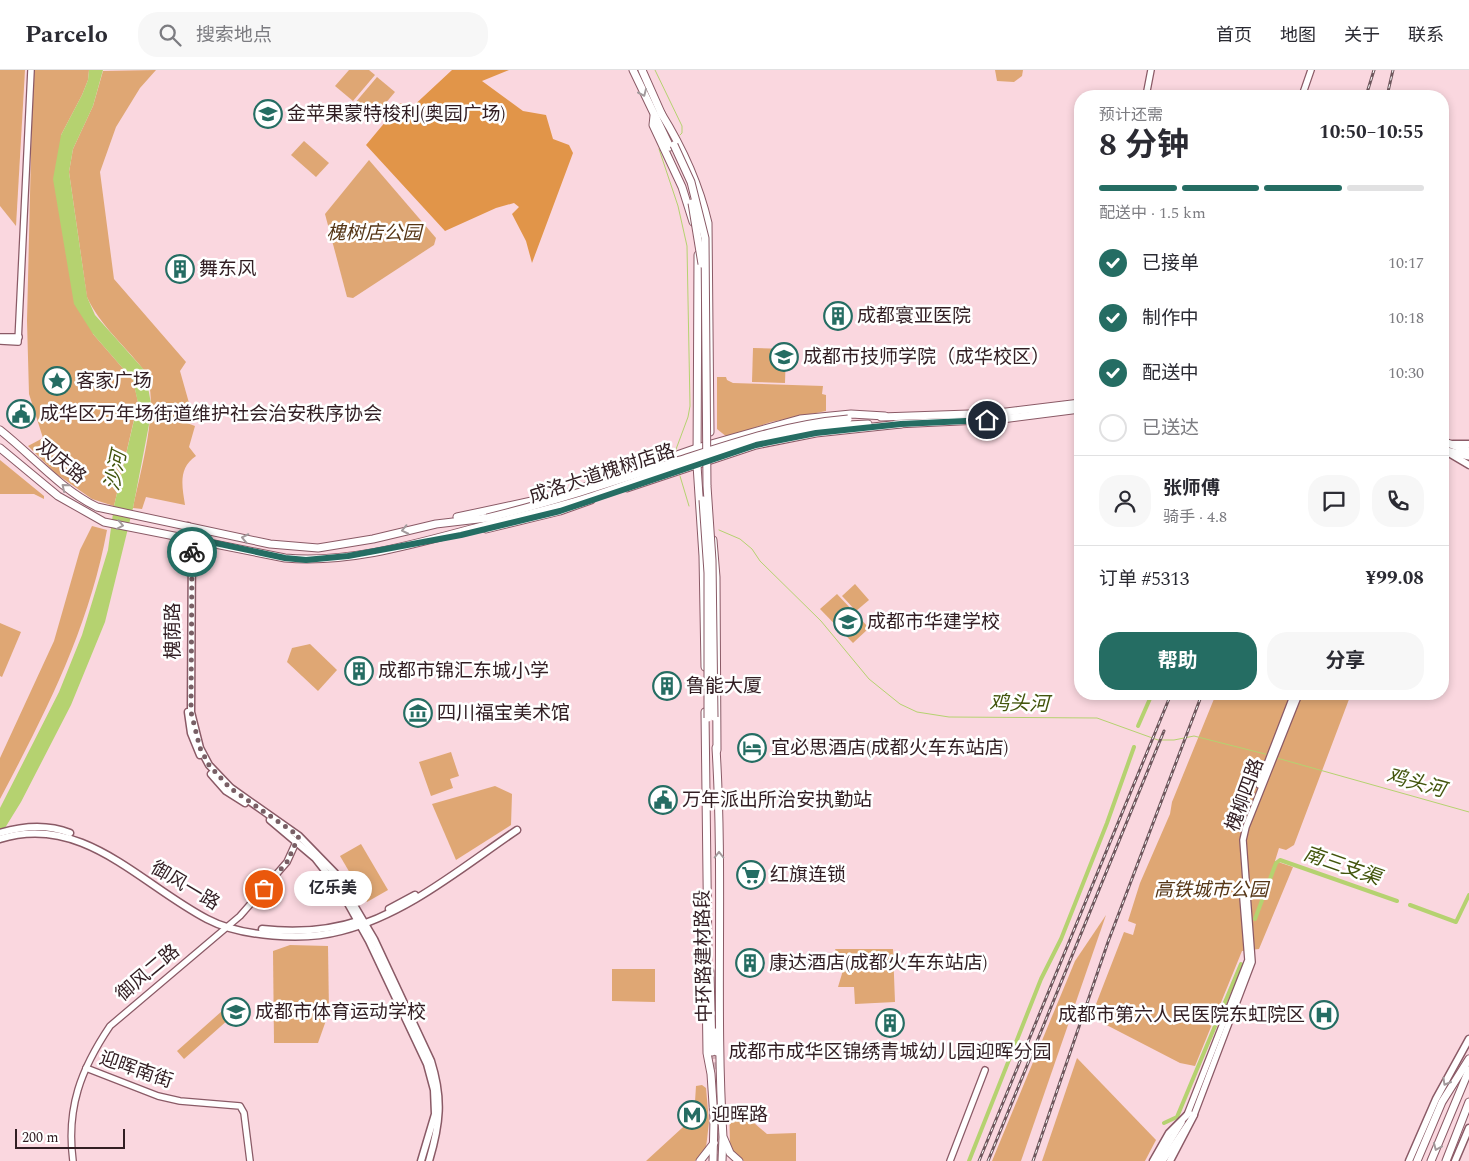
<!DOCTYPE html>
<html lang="zh">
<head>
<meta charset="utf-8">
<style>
	body { margin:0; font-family:Spectral,"Noto Sans SC",serif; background:#f7f7f7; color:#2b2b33; height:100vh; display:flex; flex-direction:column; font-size:19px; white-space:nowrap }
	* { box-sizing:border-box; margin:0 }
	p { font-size:16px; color:#7c7c81 }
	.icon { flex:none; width:28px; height:28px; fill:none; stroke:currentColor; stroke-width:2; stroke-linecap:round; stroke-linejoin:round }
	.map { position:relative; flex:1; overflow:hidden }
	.details { position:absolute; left:1074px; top:20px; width:375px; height:610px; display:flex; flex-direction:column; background:#fff; border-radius:20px; box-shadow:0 2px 8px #0003 }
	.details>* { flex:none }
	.scale { position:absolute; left:15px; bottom:12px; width:110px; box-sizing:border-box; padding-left:5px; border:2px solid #321e23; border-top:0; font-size:14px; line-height:18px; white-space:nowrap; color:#321e23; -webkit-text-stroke:4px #fff; paint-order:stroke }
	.pin { position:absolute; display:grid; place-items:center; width:42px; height:42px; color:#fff; margin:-21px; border:2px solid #fff; border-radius:50%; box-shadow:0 1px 5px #0007 }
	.courier { position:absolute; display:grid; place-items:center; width:50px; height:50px; margin:-25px; border:4px solid #256d63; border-radius:50%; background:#fff; color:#222; box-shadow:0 1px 6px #0007 }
	.bubble { position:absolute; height:35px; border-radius:18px; background:#fff; box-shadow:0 2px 8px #0003; font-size:16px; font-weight:700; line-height:35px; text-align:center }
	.head em { font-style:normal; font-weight:700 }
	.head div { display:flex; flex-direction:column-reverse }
	.head { display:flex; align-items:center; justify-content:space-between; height:85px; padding:0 25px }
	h1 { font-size:32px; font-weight:700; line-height:38px }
	.bar { display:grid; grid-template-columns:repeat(4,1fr); gap:8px 5px; align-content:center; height:60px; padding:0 25px }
	.bar i { height:6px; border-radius:4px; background:#e1e1e2 }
	.bar .active { background:#256d63 }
	.bar p { grid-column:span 4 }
	.line { display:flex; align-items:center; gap:12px; padding:0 25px; border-top:1px solid #e1e1e2 }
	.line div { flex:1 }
	.round { display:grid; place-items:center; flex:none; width:52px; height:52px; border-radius:20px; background:#f7f7f7 }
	ol { padding:0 25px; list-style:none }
	li { display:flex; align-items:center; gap:15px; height:55px }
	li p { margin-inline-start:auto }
	li .icon { padding:5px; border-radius:50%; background:#256d63; color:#fff; stroke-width:4 }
	li:last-child { color:#7c7c81 }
	li i { width:28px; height:28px; border:2px solid #e1e1e2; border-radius:50% }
	.button { display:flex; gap:10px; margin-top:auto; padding:10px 25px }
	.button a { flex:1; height:58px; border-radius:20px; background:#256d63; color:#fff; font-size:20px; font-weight:700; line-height:58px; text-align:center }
	.button a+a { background:#f7f7f7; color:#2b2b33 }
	header { display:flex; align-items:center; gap:30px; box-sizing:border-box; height:70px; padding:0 25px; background:#fff; border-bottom:1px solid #e1e1e2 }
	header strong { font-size:24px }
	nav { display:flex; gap:28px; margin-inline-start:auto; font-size:18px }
	.search { width:350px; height:45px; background:#f7f7f7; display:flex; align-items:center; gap:12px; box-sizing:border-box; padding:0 18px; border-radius:20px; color:#7c7c81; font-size:19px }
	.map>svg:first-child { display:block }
	.green { fill:#dfa774 }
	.forest { fill:#e19549 }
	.water { fill:#b5d270 }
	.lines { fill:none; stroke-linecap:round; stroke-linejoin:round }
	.stream { stroke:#b5d270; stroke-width:1 }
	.canal { stroke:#b5d270; stroke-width:4 }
	.primary-tunnel { stroke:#d2b2b9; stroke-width:7; stroke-dasharray:7 3.5; stroke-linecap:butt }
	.tertiary-casing { stroke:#8a5a66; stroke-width:8 }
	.secondary-casing { stroke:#8a5a66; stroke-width:9 }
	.primary-casing { stroke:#8a5a66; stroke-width:9 }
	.trunk-casing { stroke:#8a5a66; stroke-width:9 }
	.tertiary { stroke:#fff; stroke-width:5.5 }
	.secondary { stroke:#fff; stroke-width:6 }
	.primary { stroke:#fff; stroke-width:7 }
	.trunk { stroke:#fff; stroke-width:7 }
	.rail-casing { stroke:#6f575d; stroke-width:3 }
	.rail { stroke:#fff; stroke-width:1; stroke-dasharray:4; stroke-linecap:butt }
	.primary-bridge-casing { stroke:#8a5a66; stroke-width:9; stroke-linecap:butt }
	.primary-bridge { stroke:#fff; stroke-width:7 }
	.oneway { stroke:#a39a9c }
	.done { stroke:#785f65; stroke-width:5; stroke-dasharray:0 9 }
	.route { stroke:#256d63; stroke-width:6 }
	.labels { text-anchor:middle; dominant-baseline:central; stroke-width:5; stroke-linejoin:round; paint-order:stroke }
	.poi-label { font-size:19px; fill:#321e23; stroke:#fff; text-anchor:start }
	.park-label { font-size:19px; font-style:italic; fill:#553616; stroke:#fff }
	.street-label { font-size:19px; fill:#321e23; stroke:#fff }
	.water-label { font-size:20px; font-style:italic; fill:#43550d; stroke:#fff }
</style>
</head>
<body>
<header>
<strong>Parcelo</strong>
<div class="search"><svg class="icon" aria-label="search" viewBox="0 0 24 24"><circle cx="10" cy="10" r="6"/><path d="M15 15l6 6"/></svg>搜索地点</div>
<nav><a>首页</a><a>地图</a><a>关于</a><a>联系</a></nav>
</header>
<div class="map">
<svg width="1469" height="1091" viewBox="0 0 1469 1091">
	<rect width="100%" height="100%" fill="#fad7df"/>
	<g class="green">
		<polygon points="0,0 25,0 16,156 0,136"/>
		<polygon points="33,0 89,0 88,10 82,25 61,65 93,264 133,310 138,332 114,436 92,429 55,403 28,376 43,368 29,324 27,251"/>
		<path d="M156,0L140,18L116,57L100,102L114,209L186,292L180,301L191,340L187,353L195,356L189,377L196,386C178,398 182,416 185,435L146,427L142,439L133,438C139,406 163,326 143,299C124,275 100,255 87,227L69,102L73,79L93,36L103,1Z"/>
		<polygon points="349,0 369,0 375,5 353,31 335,16"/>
		<polygon points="995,0 1023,0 1022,6 1014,12 997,11"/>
		<polygon points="377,7 395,22 373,48 355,33"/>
		<polygon points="304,71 329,93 316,107 291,85"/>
		<polygon points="369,90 436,168 434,175 353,228 347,227 325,144"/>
		<polygon points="753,278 786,279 785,313 752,312"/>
		<polygon points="717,307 726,307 727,310 733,313 823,316 822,324 826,325 826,341 771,352 727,367 717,359"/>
		<polygon points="0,390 44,426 44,429 34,424 0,424"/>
		<path d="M92,456L107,460C89,558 46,642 0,729V688L54,571L80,480Z"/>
		<polygon points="855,514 869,530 856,541 842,526"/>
		<polygon points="837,524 869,558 853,573 820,539"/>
		<polygon points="0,553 21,562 2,607 0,606"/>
		<polygon points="310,574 337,600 318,621 287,592 292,578"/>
		<polygon points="1216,624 1351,624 1294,775 1286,780 1279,778 1275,791 1293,797 1259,879 1242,881 1195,996 1180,993 1091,947 1124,862 1133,865 1136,854 1128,851 1140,813 1170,744 1172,732"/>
		<polygon points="451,682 459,706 450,709 453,718 431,726 419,692"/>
		<polygon points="495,716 512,724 511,755 456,790 432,734"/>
		<polygon points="361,774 388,820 367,832 340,786"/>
		<polygon points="1106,845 1021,1091 992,1091 1075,891"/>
		<polygon points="290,875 328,876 329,942 318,973 274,973 273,881"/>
		<polygon points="835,879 893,879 895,932 855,934 854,917 838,917 844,897"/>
		<polygon points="612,899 655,899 655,932 612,931"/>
		<polygon points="222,941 229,949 184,989 177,981"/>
		<polygon points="1077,988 1156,1070 1145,1091 1042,1091"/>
		<polygon points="702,1015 706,1018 709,1052 706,1078 695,1091 646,1091 694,1047 696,1016"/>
		<polygon points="733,1035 767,1064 796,1063 796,1091 744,1091 733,1081 730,1075 729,1036"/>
	</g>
	<polygon class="forest" points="452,0 509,0 482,11 523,41 546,45 553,69 569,75 573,83 532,193 526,171 512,144 519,137 514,133 496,138 445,161 366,75 401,33 409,40"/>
	<polygon class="water" points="89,0 103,0 93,36 73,79 69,102 87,227 95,245 145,301 152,339 133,438 105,552 71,635 21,732 0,766 0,738 59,622 82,565 108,480 114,436 138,333 133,310 93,264 74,234 53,109 61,65 82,25 88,10"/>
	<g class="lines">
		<g class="stream">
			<polyline points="655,0 682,56 682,63 680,65"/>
			<polyline points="659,79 678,136 687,176 690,336 688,347 675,382"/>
			<polyline points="680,406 689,436"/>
			<polyline points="719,460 740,469 752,479 760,491 821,551 869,609 900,634 917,642 949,647 1097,648 1158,670 1174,670 1194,666 1269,685"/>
			<polyline points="1277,688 1469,742"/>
		</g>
		<g class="canal">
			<polyline points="1138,656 1152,624"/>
			<polyline points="1410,835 1456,852 1469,825"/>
			<polyline points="1255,849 1276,793 1280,790 1397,831"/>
			<polyline points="1164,1053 1177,1047 1241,894"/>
			<polyline points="969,1091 1041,909 1061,869 1107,753 1134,677"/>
		</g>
		<g class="primary-tunnel">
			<polyline points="712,982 713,1001"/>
			<polyline points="717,1091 718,1026"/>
		</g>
		<defs>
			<g id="tertiary">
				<polyline points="1146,26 1151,0"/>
				<polyline points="1302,26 1311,0"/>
				<polyline points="0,267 19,267"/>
				<polyline points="0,271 18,272 31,0"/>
				<polyline points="1259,715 1294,624"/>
				<polyline points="86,998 158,1026 180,1031 240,1036 244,1043 250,1091"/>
				<polyline points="1187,1045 1248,890 1243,828"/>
				<path d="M73,1091C66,1038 81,999 110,956L240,846L287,792L297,770"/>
				<polyline points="950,1091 985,1000"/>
				<polyline points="1158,1091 1182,1052"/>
				<polyline points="1163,1091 1194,1045 1252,892 1243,770 1246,757 1299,624"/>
			</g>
			<g id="secondary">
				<polyline points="1453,374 1469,374"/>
				<polyline points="1447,382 1469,395"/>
				<path d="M188,456L192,468L191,642L200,678L209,695L231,718L299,766L335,803L374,869L431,991C443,1029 440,1054 429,1091"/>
				<polyline points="188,642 191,663 200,685"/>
				<polyline points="211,704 226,721 245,733"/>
				<polyline points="270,750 315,788 341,821 369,871 427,994 434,1020 435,1044 421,1091"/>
				<path d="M0,763C23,756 47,754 70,763"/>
				<path d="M0,769C82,743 140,814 207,849C241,867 304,871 341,861C407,844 461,798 517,760"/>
				<polyline points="389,839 415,825"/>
				<path d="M262,859C296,863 328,861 361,850"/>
				<polyline points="1153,1091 1169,1063 1189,1043"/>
				<polyline points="1170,1091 1194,1045"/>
				<polyline points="1409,1091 1436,1029 1469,969"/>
				<polyline points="1455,1091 1469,1058"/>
			</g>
			<g id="primary">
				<polyline points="633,0 670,77"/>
				<polyline points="642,0 662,45"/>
				<path d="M661,43C682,77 699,114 708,153L710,362"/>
				<polyline points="654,46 653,55 682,117 693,152"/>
				<polyline points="698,185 697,395 703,486 705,597"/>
				<polyline points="881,347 998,343 1080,333"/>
				<polyline points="896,354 1002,349 1080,339"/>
				<polyline points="848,355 868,354"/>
				<path d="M0,360C33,386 59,418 97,437L270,474L318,478L373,469L436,454L487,448"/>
				<path d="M0,378L58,426L104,452L285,488C354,494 424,471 490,454"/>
				<polyline points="627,418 756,375 816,363 901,354"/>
				<polyline points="570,422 697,378 800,349 851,344 885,346"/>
				<polyline points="457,447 559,425"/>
				<polyline points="486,459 560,441 591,430"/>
				<polyline points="713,470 716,507 717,680"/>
				<polyline points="705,642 708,886 706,913 707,983 711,1004 714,1049 713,1091"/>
				<path d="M716,678C724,807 715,938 723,1067L722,1091"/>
				<polyline points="710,901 712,982"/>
				<polyline points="716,962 717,982"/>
				<polyline points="724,1069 730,1083 739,1091"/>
				<polyline points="700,1091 714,1073"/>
			</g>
			<g id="trunk">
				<polyline points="1442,371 1469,381"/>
				<polyline points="1442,380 1469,386"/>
				<polyline points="1417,1091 1442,1032 1469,989"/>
				<polyline points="1431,1091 1469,1000"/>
				<polyline points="1446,1091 1469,1032"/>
			</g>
		</defs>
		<use href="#tertiary" class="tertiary-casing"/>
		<use href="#secondary" class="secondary-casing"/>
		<use href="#primary" class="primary-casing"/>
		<use href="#trunk" class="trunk-casing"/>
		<use href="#tertiary" class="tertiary"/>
		<use href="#secondary" class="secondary"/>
		<use href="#primary" class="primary"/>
		<use href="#trunk" class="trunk"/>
		<defs>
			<g id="rail">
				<polyline points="1366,26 1374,0"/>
				<polyline points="1387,26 1393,0"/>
				<polyline points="979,1091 1171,624"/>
				<polyline points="988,1091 1164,661"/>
				<polyline points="1033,1091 1108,872 1202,624"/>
			</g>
		</defs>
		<use href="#rail" class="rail-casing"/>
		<use href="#rail" class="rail"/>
		<defs>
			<g id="primary-bridge">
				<polyline points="674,75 691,112 705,168 707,416 712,490 714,647"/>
				<polyline points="692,133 702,194"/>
				<polyline points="703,430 708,503 708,648"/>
				<path d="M487,448C553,432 616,411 680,390C736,372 789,354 848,349"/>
				<path d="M490,454C524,445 559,437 593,426C677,398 760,361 848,355"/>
			</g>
		</defs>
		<use href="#primary-bridge" class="primary-bridge-casing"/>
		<use href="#primary-bridge" class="primary-bridge"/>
	</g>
	<defs><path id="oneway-chevron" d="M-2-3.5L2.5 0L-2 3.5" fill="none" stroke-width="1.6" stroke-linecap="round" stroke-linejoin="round" transform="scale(1.25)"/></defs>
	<g class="oneway">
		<use href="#oneway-chevron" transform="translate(643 23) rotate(66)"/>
		<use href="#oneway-chevron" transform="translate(65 417) rotate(-141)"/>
		<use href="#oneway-chevron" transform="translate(120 455) rotate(11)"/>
		<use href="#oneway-chevron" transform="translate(405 460) rotate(168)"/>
		<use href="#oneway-chevron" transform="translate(245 468) rotate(-168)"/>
		<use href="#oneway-chevron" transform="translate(719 785) rotate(-90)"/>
		<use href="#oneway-chevron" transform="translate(1446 1012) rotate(120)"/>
		<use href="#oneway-chevron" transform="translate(1437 1077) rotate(113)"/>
	</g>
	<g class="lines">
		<polyline class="done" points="192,482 191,642 200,678 209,695 230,718 299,766 287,792 264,819"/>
		<polyline class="route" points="192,482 192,468 285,488 306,490 348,486 461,465 560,441 756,375 816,363 901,354 987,350"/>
	</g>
	<defs>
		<symbol id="school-ring" viewBox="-11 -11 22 22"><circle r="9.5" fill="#fff" stroke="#256d63" stroke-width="1.5"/><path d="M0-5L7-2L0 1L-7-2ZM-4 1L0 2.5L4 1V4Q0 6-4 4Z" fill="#256d63"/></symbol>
		<symbol id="building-ring" viewBox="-11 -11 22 22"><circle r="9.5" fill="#fff" stroke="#256d63" stroke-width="1.5"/><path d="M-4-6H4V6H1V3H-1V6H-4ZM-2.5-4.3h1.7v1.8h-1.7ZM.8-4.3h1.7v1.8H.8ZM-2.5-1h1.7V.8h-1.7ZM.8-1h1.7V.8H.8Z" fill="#256d63"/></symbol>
		<symbol id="university-ring" viewBox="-11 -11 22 22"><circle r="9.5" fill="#fff" stroke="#256d63" stroke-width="1.5"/><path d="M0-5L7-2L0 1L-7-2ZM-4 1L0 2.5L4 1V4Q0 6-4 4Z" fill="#256d63"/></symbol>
		<symbol id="sight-ring" viewBox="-11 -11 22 22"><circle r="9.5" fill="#fff" stroke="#256d63" stroke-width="1.5"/><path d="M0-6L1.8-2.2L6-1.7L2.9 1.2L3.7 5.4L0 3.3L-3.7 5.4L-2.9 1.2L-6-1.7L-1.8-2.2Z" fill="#256d63"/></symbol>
		<symbol id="civic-ring" viewBox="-11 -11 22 22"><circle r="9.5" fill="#fff" stroke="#256d63" stroke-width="1.5"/><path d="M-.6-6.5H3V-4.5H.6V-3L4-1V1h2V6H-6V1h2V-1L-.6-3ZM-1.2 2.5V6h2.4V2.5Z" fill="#256d63"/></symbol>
		<symbol id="museum-ring" viewBox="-11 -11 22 22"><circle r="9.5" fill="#fff" stroke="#256d63" stroke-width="1.5"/><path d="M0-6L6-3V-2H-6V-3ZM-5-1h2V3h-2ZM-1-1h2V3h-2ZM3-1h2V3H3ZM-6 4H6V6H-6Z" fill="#256d63"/></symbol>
		<symbol id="hotel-ring" viewBox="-11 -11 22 22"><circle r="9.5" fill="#fff" stroke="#256d63" stroke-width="1.5"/><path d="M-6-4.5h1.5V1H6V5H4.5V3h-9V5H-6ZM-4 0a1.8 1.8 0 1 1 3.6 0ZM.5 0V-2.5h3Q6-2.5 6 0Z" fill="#256d63"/></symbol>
		<symbol id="supermarket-ring" viewBox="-11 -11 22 22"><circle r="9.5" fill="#fff" stroke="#256d63" stroke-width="1.5"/><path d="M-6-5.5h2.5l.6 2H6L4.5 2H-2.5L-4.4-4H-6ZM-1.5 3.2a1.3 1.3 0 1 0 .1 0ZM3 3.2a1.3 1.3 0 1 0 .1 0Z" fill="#256d63"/></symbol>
		<symbol id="hospital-ring" viewBox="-11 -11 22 22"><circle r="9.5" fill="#fff" stroke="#256d63" stroke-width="1.5"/><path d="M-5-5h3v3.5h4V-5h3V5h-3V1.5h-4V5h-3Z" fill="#256d63"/></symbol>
		<symbol id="metro-ring" viewBox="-11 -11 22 22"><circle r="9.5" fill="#fff" stroke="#256d63" stroke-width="1.5"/><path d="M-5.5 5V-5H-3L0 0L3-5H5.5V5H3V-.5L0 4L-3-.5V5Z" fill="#256d63"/></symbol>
	</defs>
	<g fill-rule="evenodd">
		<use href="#school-ring" x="252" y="28" width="32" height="32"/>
		<use href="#building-ring" x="164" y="183" width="32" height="32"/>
		<use href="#building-ring" x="822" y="230" width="32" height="32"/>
		<use href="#university-ring" x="768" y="271" width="32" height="32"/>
		<use href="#sight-ring" x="41" y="295" width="32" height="32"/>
		<use href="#civic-ring" x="5" y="328" width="32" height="32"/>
		<use href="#school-ring" x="832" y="536" width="32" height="32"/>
		<use href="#building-ring" x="343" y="585" width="32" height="32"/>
		<use href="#building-ring" x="651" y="600" width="32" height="32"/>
		<use href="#museum-ring" x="402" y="627" width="32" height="32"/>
		<use href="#hotel-ring" x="736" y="662" width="32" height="32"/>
		<use href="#civic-ring" x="647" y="714" width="32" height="32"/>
		<use href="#supermarket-ring" x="735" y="789" width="32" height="32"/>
		<use href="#building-ring" x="734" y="877" width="32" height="32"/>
		<use href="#university-ring" x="220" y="926" width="32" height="32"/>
		<use href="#hospital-ring" x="1308" y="929" width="32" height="32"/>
		<use href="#building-ring" x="874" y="937" width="32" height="32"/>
		<use href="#metro-ring" x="676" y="1029" width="32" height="32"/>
	</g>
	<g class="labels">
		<g class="poi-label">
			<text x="287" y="44">金苹果蒙特梭利(奥园广场)</text>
			<text x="199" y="199">舞东风</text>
			<text x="857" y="246">成都寰亚医院</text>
			<text x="803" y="287">成都市技师学院（成华校区）</text>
			<text x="76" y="311">客家广场</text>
			<text x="40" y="344">成华区万年场街道维护社会治安秩序协会</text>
			<text x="867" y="552">成都市华建学校</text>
			<text x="378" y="601">成都市锦汇东城小学</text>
			<text x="686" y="616">鲁能大厦</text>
			<text x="437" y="643">四川福宝美术馆</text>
			<text x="771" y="678">宜必思酒店(成都火车东站店)</text>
			<text x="682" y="730">万年派出所治安执勤站</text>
			<text x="770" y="805">红旗连锁</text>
			<text x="769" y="893">康达酒店(成都火车东站店)</text>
			<text x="255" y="942">成都市体育运动学校</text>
			<text x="1305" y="945" text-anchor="end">成都市第六人民医院东虹院区</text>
			<text x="890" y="982" text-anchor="middle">成都市成华区锦绣青城幼儿园迎晖分园</text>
			<text x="711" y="1045">迎晖路</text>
		</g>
		<g class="park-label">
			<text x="374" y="163">槐树店公园</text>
			<text x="1211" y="820">高铁城市公园</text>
		</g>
		<g class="street-label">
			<text transform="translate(61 392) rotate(39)">双庆路</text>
			<text transform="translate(602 404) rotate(-18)">成洛大道槐树店路</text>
			<text transform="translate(173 561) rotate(-90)">槐荫路</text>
			<text transform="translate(1245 725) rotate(-70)">槐柳四路</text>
			<text transform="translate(185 816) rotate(31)">御风一路</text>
			<text transform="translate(704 886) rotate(-91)">中环路建材路段</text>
			<text transform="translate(148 903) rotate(-40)">御风二路</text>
			<text transform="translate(136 1000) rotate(19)">迎晖南街</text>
		</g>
		<g class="water-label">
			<text transform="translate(116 401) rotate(-78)">沙河</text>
			<text transform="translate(1019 634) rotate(1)">鸡头河</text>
			<text transform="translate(1416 713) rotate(15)">鸡头河</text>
			<text transform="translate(1342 796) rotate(19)">南三支渠</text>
		</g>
	</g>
</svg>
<div class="scale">200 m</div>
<div class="pin" style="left:264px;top:819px;background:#ea580c"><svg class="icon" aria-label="bag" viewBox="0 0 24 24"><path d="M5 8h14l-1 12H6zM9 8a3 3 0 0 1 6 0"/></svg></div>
<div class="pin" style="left:987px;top:350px;background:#1f2937"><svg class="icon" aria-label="home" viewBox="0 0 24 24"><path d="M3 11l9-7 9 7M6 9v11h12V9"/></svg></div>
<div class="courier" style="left:192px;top:482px"><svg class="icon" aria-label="bike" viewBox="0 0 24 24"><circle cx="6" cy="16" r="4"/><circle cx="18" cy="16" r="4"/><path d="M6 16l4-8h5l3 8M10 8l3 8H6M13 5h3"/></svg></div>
<div class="bubble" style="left:294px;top:801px;width:78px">亿乐美</div>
<section class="details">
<div class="head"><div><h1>8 分钟</h1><p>预计还需</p></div><em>10:50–10:55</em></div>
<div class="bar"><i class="active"></i><i class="active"></i><i class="active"></i><i></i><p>配送中 · 1.5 km</p></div>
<ol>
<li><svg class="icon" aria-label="check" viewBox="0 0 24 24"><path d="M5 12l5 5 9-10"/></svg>已接单<p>10:17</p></li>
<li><svg class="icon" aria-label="check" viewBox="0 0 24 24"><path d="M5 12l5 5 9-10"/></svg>制作中<p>10:18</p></li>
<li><svg class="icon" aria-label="check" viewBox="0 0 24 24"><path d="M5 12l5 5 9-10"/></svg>配送中<p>10:30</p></li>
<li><i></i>已送达</li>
</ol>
<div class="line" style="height:90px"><a class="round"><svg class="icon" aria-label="person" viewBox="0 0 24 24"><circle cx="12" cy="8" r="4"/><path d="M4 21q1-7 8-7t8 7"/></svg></a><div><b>张师傅</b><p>骑手 · 4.8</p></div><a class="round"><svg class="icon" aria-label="chat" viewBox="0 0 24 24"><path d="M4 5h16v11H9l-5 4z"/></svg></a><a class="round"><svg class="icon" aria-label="phone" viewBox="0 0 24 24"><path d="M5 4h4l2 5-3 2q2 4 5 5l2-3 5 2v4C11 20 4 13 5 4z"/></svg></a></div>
<div class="line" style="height:65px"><div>订单 #5313</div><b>¥99.08</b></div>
<div class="button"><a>帮助</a><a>分享</a></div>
</section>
</div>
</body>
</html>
